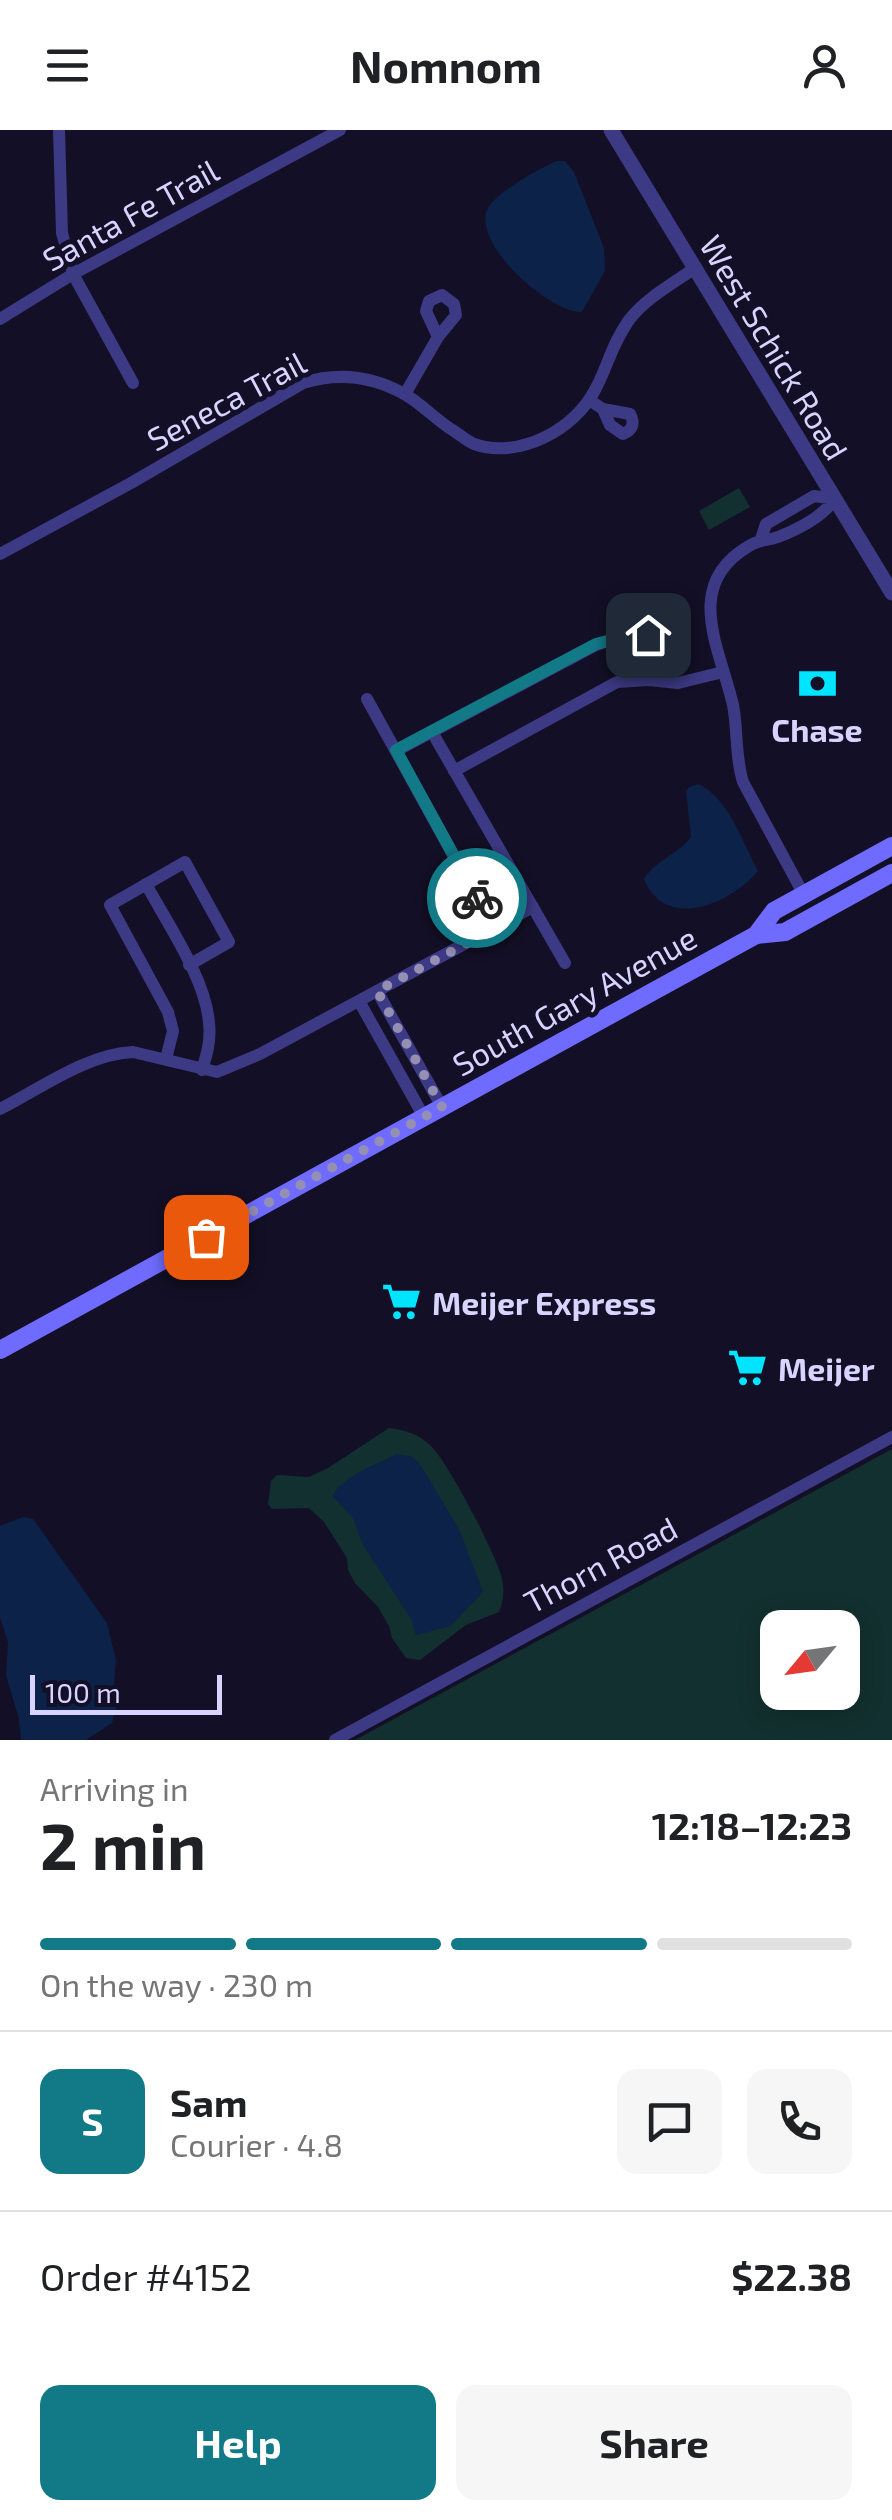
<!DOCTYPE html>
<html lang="en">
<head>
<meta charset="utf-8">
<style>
	body { margin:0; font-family:"Exo 2",sans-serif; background:#f6f6f6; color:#202124; height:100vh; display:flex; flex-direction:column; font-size:38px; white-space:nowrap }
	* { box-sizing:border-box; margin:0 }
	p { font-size:32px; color:#757577 }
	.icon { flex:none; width:55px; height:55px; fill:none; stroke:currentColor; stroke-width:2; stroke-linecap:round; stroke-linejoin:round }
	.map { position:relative; height:1610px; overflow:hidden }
	.panel { display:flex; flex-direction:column; background:#fff; flex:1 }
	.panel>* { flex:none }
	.needle { width:65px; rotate:241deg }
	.controls { position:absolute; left:760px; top:1480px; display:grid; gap:20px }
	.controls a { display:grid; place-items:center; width:100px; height:100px; border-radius:20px; background:#fff; box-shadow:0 5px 25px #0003; font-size:50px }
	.scale { position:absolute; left:30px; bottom:25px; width:192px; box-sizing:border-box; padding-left:10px; border:5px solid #d9d4ff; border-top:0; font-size:28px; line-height:35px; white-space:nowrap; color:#d9d4ff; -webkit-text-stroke:8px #130f26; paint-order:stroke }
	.pin { position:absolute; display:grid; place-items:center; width:85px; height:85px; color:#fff; margin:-42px; border-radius:20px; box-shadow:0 5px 15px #0006 }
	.courier { position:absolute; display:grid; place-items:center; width:100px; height:100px; margin:-50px; border:8px solid #127987; border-radius:50%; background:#fff; color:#222; box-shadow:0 2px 12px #0007 }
	.headline em { font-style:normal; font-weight:700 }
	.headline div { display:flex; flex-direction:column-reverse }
	.headline { display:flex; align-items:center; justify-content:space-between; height:170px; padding:0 40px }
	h1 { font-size:65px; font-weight:700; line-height:75px }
	.bar { display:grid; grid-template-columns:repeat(4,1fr); gap:15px 10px; align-content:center; height:120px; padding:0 40px }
	.bar i { height:12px; border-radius:8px; background:#e0e0e0 }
	.bar .current { background:#127987 }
	.bar p { grid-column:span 4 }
	.line { display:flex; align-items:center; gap:25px; padding:0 40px; border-top:2px solid #e0e0e0 }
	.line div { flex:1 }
	.round { display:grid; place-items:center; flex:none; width:105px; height:105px; border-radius:20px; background:#f6f6f6 }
	.primary-button { display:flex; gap:20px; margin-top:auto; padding:20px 40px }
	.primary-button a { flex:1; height:115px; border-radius:20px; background:#127987; color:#fff; font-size:40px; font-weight:700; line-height:115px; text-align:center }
	.primary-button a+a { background:#f6f6f6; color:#202124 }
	header { display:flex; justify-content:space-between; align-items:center; height:130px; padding:0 40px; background:#fff; font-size:45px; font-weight:700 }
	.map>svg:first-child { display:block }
	.green { fill:#12302f; fill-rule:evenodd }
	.water { fill:#0c2248 }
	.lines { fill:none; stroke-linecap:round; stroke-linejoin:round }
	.minor { stroke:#3d3a85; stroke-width:12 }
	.tertiary { stroke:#3d3a85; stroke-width:15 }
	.secondary { stroke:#6f6bff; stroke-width:18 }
	.done { stroke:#948fb3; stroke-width:10; stroke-dasharray:0 18 }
	.route { stroke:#127987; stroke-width:12 }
	.labels { text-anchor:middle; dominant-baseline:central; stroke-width:10; stroke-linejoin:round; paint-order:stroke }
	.street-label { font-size:32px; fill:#d9d4ff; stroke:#130f26 }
	.poi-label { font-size:32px; font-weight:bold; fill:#d9d4ff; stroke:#130f26; text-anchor:start }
</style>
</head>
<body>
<header><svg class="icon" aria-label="menu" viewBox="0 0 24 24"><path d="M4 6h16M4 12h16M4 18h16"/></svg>Nomnom<svg class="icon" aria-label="person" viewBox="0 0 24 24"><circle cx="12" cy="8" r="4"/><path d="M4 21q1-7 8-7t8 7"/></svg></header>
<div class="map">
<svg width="892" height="1610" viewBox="0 0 892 1610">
	<rect width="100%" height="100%" fill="#130f26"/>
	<g class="green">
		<polygon points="739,358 750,377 709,400 699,381"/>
		<path d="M389,1298C405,1300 419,1304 431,1316C449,1334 493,1419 501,1445C505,1458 504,1470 499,1482L466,1495L420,1530L406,1528L392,1508L389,1496L378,1477L355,1453L348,1440L347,1428L324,1392L309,1378L272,1379L268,1374L271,1351L277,1345L309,1347L328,1338Z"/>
		<path d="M892,1319V1610H355ZM778,1498H842V1562H778Z"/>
	</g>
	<g class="water">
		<path d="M557,31H565L574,42L604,118L605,141L582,182C550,183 473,115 487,80C494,63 540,38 557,31Z"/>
		<path d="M699,654C729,669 743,713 758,741C730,774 666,802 644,749C655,731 678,724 691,707L686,662L689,657Z"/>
		<path d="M397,1324L413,1327L422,1337L460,1401L483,1462L451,1496L416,1505L411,1489L363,1415L353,1388L332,1366C344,1345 376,1335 397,1324Z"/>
		<polygon points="23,1387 33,1389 107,1493 116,1530 114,1556 117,1575 112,1593 86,1610 21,1610 19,1589 6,1545 8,1512 0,1487 0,1396"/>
	</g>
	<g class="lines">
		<g class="minor">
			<polyline points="59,0 62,103 73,144 133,253"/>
			<polyline points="0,189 73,144 340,0"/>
			<polyline points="405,264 438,207 456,185 454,174 442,165 429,171 426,181 438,207"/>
			<path d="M589,270L603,279L630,284C635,293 633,300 623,304L610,295L603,279"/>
			<path d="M761,409L766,394L814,366L835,369C822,387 799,399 778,407C768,411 760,409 749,416C682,455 720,518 733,575C738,601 735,627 743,652L804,765"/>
			<path d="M0,424L131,353L303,253C338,242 373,246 406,265C423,275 437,291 454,301C460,305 467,311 474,314C519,330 576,299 596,258C609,233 611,216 629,190C646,168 672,154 695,138"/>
			<polyline points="367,569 494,799"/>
			<polyline points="432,602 565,833"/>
			<path d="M396,621L596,515C619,507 638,502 662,509L665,517L663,551"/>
			<polyline points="454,641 617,552 649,550 678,553 723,542"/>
			<path d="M146,754C167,793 206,849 209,893C211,910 207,924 202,940"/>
			<polyline points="377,861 442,977"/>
			<polyline points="359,871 424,987"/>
			<polyline points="166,929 173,901 168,882 110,775 185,732 229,812 189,835"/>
			<path d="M0,979C41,958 87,924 133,922L217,942L260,924L533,777"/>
			<polyline points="335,1610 892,1307"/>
		</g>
		<polyline class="tertiary" points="611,0 892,463"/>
		<g class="secondary">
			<polyline points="756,805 785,802 892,743"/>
			<polyline points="0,1220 756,805 774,781 892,716"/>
		</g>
	</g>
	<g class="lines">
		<polyline class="done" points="206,1107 442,977 377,861 494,799 477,768"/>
		<polyline class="route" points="477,768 396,620 596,514 626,506 648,505"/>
	</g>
	<defs>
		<symbol id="bank-bare" viewBox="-9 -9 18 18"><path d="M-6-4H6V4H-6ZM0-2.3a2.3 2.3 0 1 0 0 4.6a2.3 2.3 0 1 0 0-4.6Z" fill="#00e5ff" stroke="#130f26" stroke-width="2.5" paint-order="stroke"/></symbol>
		<symbol id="supermarket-bare" viewBox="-9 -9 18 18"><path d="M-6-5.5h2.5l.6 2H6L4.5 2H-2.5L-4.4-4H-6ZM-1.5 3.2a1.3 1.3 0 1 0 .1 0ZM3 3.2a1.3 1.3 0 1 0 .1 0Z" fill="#00e5ff" stroke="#130f26" stroke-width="2.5" paint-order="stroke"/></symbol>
	</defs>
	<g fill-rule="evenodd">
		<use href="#bank-bare" x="790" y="526" width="55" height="55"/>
		<use href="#supermarket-bare" x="374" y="1144" width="55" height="55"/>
		<use href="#supermarket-bare" x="720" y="1210" width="55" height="55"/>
	</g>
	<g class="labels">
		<g class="street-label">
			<text transform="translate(130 84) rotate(-29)">Santa Fe Trail</text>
			<text transform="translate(775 217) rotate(59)">West Schick Road</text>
			<text transform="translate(226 270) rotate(-28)">Seneca Trail</text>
			<text transform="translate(574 870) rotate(-29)">South Gary Avenue</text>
			<text transform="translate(600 1434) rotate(-28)">Thorn Road</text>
		</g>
		<g class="poi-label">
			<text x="817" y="599" text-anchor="middle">Chase</text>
			<text x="432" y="1172">Meijer Express</text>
			<text x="778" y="1238">Meijer</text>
		</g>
	</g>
</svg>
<div class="controls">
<a><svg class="needle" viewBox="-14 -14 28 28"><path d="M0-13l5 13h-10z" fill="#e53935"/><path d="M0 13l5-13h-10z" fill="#757577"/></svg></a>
</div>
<div class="scale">100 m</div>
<div class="pin" style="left:206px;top:1107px;background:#ea580c"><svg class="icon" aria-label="bag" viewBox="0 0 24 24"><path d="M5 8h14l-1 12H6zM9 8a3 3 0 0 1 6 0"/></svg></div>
<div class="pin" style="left:648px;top:505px;background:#1f2937"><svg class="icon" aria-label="home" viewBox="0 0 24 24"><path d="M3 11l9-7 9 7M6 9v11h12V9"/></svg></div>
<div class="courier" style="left:477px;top:768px"><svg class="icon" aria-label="bike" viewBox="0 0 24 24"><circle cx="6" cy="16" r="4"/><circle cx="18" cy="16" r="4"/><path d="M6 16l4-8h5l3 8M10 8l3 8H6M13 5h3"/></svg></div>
</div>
<section class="panel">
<div class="headline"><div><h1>2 min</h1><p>Arriving in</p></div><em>12:18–12:23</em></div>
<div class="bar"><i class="current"></i><i class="current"></i><i class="current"></i><i></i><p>On the way · 230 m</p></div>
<div class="line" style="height:180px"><b class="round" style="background:#127987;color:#fff">S</b><div><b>Sam</b><p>Courier · 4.8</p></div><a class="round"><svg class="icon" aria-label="chat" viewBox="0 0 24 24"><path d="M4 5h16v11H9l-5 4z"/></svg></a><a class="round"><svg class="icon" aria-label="phone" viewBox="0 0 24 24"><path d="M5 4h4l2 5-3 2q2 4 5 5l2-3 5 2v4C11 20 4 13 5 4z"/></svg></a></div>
<div class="line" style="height:130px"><div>Order #4152</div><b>$22.38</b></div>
<div class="primary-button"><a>Help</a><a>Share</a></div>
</section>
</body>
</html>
